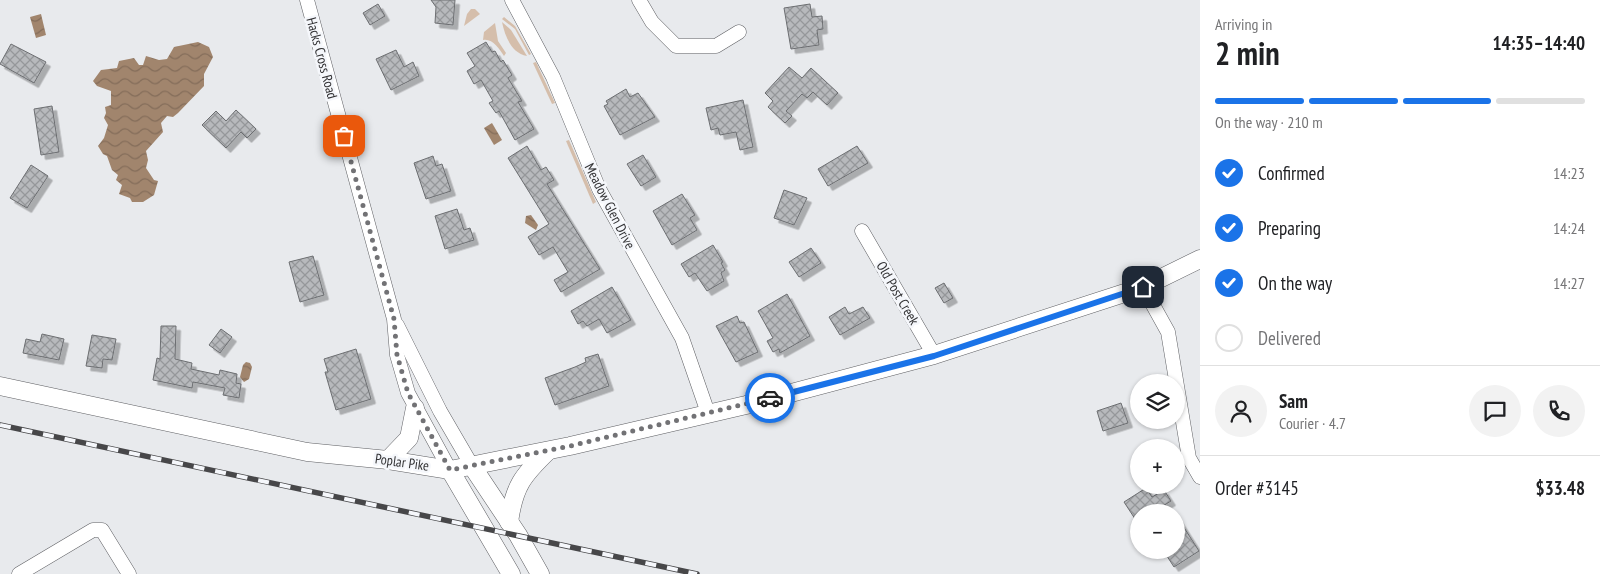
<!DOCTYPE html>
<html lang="en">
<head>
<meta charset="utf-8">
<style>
	body { margin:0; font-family:"PT Sans Narrow",sans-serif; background:#f2f2f2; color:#202124; height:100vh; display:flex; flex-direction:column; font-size:19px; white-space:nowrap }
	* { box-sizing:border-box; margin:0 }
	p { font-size:16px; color:#757577 }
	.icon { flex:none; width:28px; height:28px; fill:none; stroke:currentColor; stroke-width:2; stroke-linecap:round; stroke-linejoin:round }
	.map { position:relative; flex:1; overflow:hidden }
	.details { display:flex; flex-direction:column; background:#fff; width:400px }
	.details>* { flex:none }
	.controls { position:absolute; left:1130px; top:374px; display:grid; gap:10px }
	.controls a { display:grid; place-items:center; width:55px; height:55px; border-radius:50%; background:#fff; box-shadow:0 1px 4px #0004; font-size:25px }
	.pin { position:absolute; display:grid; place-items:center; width:42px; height:42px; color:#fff; margin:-21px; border-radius:10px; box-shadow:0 2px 8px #0006 }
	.courier { position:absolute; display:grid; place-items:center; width:50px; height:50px; margin:-25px; border:4px solid #1a73e8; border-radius:50%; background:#fff; color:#222; box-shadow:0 1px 6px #0007 }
	.head em { font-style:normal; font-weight:800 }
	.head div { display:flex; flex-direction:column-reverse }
	.head { display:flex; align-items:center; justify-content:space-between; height:85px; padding:0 15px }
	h1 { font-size:32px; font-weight:800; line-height:38px }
	.bar { display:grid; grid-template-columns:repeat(4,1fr); gap:8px 5px; align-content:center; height:60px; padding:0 15px }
	.bar i { height:6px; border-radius:4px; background:#e0e0e0 }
	.bar .active { background:#1a73e8 }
	.bar p { grid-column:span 4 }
	.line { display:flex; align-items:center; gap:12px; padding:0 15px; border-top:1px solid #e0e0e0 }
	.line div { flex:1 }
	.round { display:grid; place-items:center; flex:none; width:52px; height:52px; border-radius:26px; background:#f2f2f2 }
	ol { padding:0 15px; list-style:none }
	li { display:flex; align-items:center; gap:15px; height:55px }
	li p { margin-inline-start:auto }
	li .icon { padding:5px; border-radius:50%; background:#1a73e8; color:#fff; stroke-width:4 }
	li:last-child { color:#757577 }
	li i { width:28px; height:28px; border:2px solid #e0e0e0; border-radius:50% }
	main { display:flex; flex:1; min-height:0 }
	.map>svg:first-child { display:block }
	.green { fill:#d5beab }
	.water { fill:url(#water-waves) }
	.building { fill:url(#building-cross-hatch); stroke:#6c6e71; filter:url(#shadow) }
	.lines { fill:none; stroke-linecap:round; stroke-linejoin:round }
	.minor-casing { stroke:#5e5f63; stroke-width:15 }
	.major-casing { stroke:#5e5f63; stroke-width:19 }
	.minor { stroke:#fff; stroke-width:14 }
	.major { stroke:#fff; stroke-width:18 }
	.rail-casing { stroke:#474749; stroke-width:5.5 }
	.rail { stroke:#f5f7fb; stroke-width:4; stroke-dasharray:11; stroke-linecap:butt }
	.done { stroke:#727275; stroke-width:5; stroke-dasharray:0 9 }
	.route { stroke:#1a73e8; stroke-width:6 }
	.labels { text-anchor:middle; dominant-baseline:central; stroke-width:5; stroke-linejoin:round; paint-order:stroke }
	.street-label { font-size:14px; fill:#323234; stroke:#f5f7fb }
</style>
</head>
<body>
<main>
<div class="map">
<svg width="1200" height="574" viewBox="0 0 1200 574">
	<defs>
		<pattern id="water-waves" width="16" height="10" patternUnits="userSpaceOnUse" patternTransform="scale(1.25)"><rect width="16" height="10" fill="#a1856d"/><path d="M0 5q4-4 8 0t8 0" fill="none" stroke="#846d5a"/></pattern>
		<pattern id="building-cross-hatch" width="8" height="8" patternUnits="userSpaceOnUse" patternTransform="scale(1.25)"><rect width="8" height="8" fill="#b7b9bc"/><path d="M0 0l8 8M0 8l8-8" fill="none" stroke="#95979a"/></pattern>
		<filter id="shadow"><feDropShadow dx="4.5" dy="4.5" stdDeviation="0" flood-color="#0004"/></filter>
	</defs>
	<rect width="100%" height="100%" fill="#e8eaed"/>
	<g class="green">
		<polygon points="471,9 475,9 480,14 464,26 467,14"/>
		<polygon points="504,17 515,26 531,54 529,55 515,29 502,19"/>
		<path d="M502,22L511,30L527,56C511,53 505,36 502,22Z"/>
		<path d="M495,23L498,41L506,53L504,56C499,48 492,38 483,40L484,32Z"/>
		<polygon points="536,62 555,103 552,104 533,63"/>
		<polygon points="569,140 596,202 593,204 566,141"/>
	</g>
	<g class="water">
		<polygon points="41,14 46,35 36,38 30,17"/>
		<polygon points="198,42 209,47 213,57 204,74 204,86 178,113 173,117 167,116 161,123 163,132 146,151 148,160 146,168 154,180 158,181 154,195 143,202 132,202 130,198 119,194 122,185 116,180 118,175 112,170 107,156 103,154 98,146 104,138 108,125 104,118 106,113 105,107 111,105 111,91 97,86 93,81 101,70 117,68 119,61 134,58 139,65 143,65 146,56 159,60 167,59 174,47"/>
		<polygon points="492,123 502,140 494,145 484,128"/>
		<polygon points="531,215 538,225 536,230 525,223 526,216"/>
		<polygon points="246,362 250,363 252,367 249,379 244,382 240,377 243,365"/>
	</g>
	<g class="building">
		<polygon points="431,0 455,0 453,25 435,23 436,7"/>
		<polygon points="378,4 385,16 370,25 363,13"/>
		<polygon points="810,4 812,17 822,16 823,29 817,30 819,45 791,49 784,8"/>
		<polygon points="486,42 492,52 495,51 501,62 503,60 512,75 508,78 522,101 518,102 534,129 515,140 499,111 496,113 489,103 493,101 481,80 474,84 467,71 475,66 467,53"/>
		<polygon points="11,44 46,62 34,83 0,64"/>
		<polygon points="396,50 404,67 413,62 419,76 391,90 376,59"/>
		<polygon points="789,67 802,78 811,68 838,93 827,105 813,92 807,98 802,94 786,111 792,116 785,123 768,107 773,101 765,93"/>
		<polygon points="626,89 630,97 638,93 655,117 620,135 604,106 608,104 606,101"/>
		<polygon points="743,100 753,147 740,150 736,132 720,135 718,128 711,130 706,108"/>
		<polygon points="52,106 59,152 41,155 34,109"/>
		<polygon points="236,110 256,129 247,138 241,132 226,148 202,125 216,111 226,121"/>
		<polygon points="527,146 541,170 546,167 554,180 547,184 600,269 561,292 554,280 568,272 553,247 539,255 528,237 549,224 508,158"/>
		<polygon points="857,146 868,163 828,186 818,169"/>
		<polygon points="643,155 656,177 641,186 627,164"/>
		<polygon points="433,156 436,166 442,164 451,191 426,199 414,163"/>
		<polygon points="31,165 48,176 27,208 10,198"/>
		<polygon points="784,190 807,198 794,225 774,218"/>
		<polygon points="682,194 695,215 690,218 697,230 672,245 653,211"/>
		<polygon points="457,209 464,230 470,228 474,240 445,249 435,216"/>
		<polygon points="713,245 723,262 721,263 725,270 721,273 724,281 707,291 695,273 689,277 681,264"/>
		<polygon points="811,248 821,263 799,277 789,262"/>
		<polygon points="313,256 324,295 300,302 289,262"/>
		<polygon points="944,283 953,298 944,303 935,288"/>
		<polygon points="612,287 631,320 607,333 599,319 587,326 583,321 578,324 571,311"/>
		<polygon points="787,294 810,336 780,353 779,349 773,352 767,341 773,338 758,311"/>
		<polygon points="845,307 849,314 863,307 870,318 840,335 829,317"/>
		<polygon points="737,316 740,323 744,322 758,352 736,362 716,326"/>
		<polygon points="161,326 176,326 175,359 192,363 191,369 219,375 220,370 237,374 236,383 241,384 239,398 223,395 225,388 193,382 192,388 153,380 157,358 160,359"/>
		<polygon points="221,329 232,337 220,353 209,345"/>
		<polygon points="42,334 64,339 59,360 23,353 26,339 40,342"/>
		<polygon points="92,335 116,339 112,360 103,359 102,368 86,366"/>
		<polygon points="356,349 371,399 336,410 325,372 328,372 324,359"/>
		<polygon points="598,354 609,386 555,405 545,378 575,367 586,362 585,358"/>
		<polygon points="1121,403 1128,423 1103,431 1097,411"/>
		<polygon points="1146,488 1152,497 1164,490 1171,501 1153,512 1139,512 1139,525 1124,502"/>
		<polygon points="1176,515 1199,551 1174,567 1163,550 1176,550"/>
	</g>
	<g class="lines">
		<defs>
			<g id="minor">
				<polyline points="307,0 394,319 397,355 408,393 450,470"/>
				<polyline points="512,0 553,77 599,189 682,338 708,413"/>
				<polyline points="639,0 652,22 676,46 716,46 739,32"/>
				<polyline points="862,231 934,355"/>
				<polyline points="1143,287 1168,332 1189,458 1200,477"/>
				<polyline points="397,325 440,411 472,466"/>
				<polyline points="19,574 93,530 102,530 129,574"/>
			</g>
			<g id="major">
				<polyline points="0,386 307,452 388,460 450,470 570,446 746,405 934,355 1143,287 1200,259"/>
				<polyline points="388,460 409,438 415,408"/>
				<polyline points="472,466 518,535 540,574"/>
				<polyline points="450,470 511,574"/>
				<path d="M509,522C514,486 523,475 548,451"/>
			</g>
		</defs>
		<use href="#minor" class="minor-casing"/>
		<use href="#major" class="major-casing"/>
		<use href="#minor" class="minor"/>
		<use href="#major" class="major"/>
		<defs>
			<polyline id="rail" points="0,425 697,574"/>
		</defs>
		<use href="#rail" class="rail-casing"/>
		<use href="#rail" class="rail"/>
	</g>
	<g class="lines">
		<polyline class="done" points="344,136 394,319 397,355 408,393 450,470 570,446 770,398"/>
		<polyline class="route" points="770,398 934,356 1143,287"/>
	</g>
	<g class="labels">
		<g class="street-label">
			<text transform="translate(322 58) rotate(75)">Hacks Cross Road</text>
			<text transform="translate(610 206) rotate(63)">Meadow Glen Drive</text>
			<text transform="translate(898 293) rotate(60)">Old Post Creek</text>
			<text transform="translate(402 462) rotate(8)">Poplar Pike</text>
		</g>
	</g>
</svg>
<div class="controls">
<a><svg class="icon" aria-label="layers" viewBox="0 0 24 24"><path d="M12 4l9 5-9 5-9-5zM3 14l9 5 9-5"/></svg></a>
<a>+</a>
<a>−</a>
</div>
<div class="pin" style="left:344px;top:136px;background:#ea580c"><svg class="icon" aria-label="bag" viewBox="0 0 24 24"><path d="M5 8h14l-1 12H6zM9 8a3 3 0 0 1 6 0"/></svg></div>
<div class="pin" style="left:1143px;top:287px;background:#1f2937"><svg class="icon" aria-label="home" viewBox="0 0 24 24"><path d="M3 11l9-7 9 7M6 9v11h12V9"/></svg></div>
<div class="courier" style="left:770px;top:398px"><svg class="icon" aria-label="car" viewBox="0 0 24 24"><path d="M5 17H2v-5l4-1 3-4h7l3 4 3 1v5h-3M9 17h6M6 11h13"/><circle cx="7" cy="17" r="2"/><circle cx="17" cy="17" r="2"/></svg></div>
</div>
<section class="details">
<div class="head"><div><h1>2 min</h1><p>Arriving in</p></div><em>14:35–14:40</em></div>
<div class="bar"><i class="active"></i><i class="active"></i><i class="active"></i><i></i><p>On the way · 210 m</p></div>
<ol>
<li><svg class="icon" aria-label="check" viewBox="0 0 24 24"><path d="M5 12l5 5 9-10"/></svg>Confirmed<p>14:23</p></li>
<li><svg class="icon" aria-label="check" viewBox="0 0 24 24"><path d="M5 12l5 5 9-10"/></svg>Preparing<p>14:24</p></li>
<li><svg class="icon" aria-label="check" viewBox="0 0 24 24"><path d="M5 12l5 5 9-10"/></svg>On the way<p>14:27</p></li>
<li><i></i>Delivered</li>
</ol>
<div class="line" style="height:90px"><a class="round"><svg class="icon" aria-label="person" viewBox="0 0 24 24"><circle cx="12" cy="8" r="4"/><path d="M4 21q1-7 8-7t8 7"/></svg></a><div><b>Sam</b><p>Courier · 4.7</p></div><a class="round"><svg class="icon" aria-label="chat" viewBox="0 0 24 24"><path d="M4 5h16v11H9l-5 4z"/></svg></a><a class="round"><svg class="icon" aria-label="phone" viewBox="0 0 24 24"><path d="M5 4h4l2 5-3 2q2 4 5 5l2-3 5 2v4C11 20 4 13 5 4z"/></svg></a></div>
<div class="line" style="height:65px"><div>Order #3145</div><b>$33.48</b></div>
</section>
</main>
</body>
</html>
